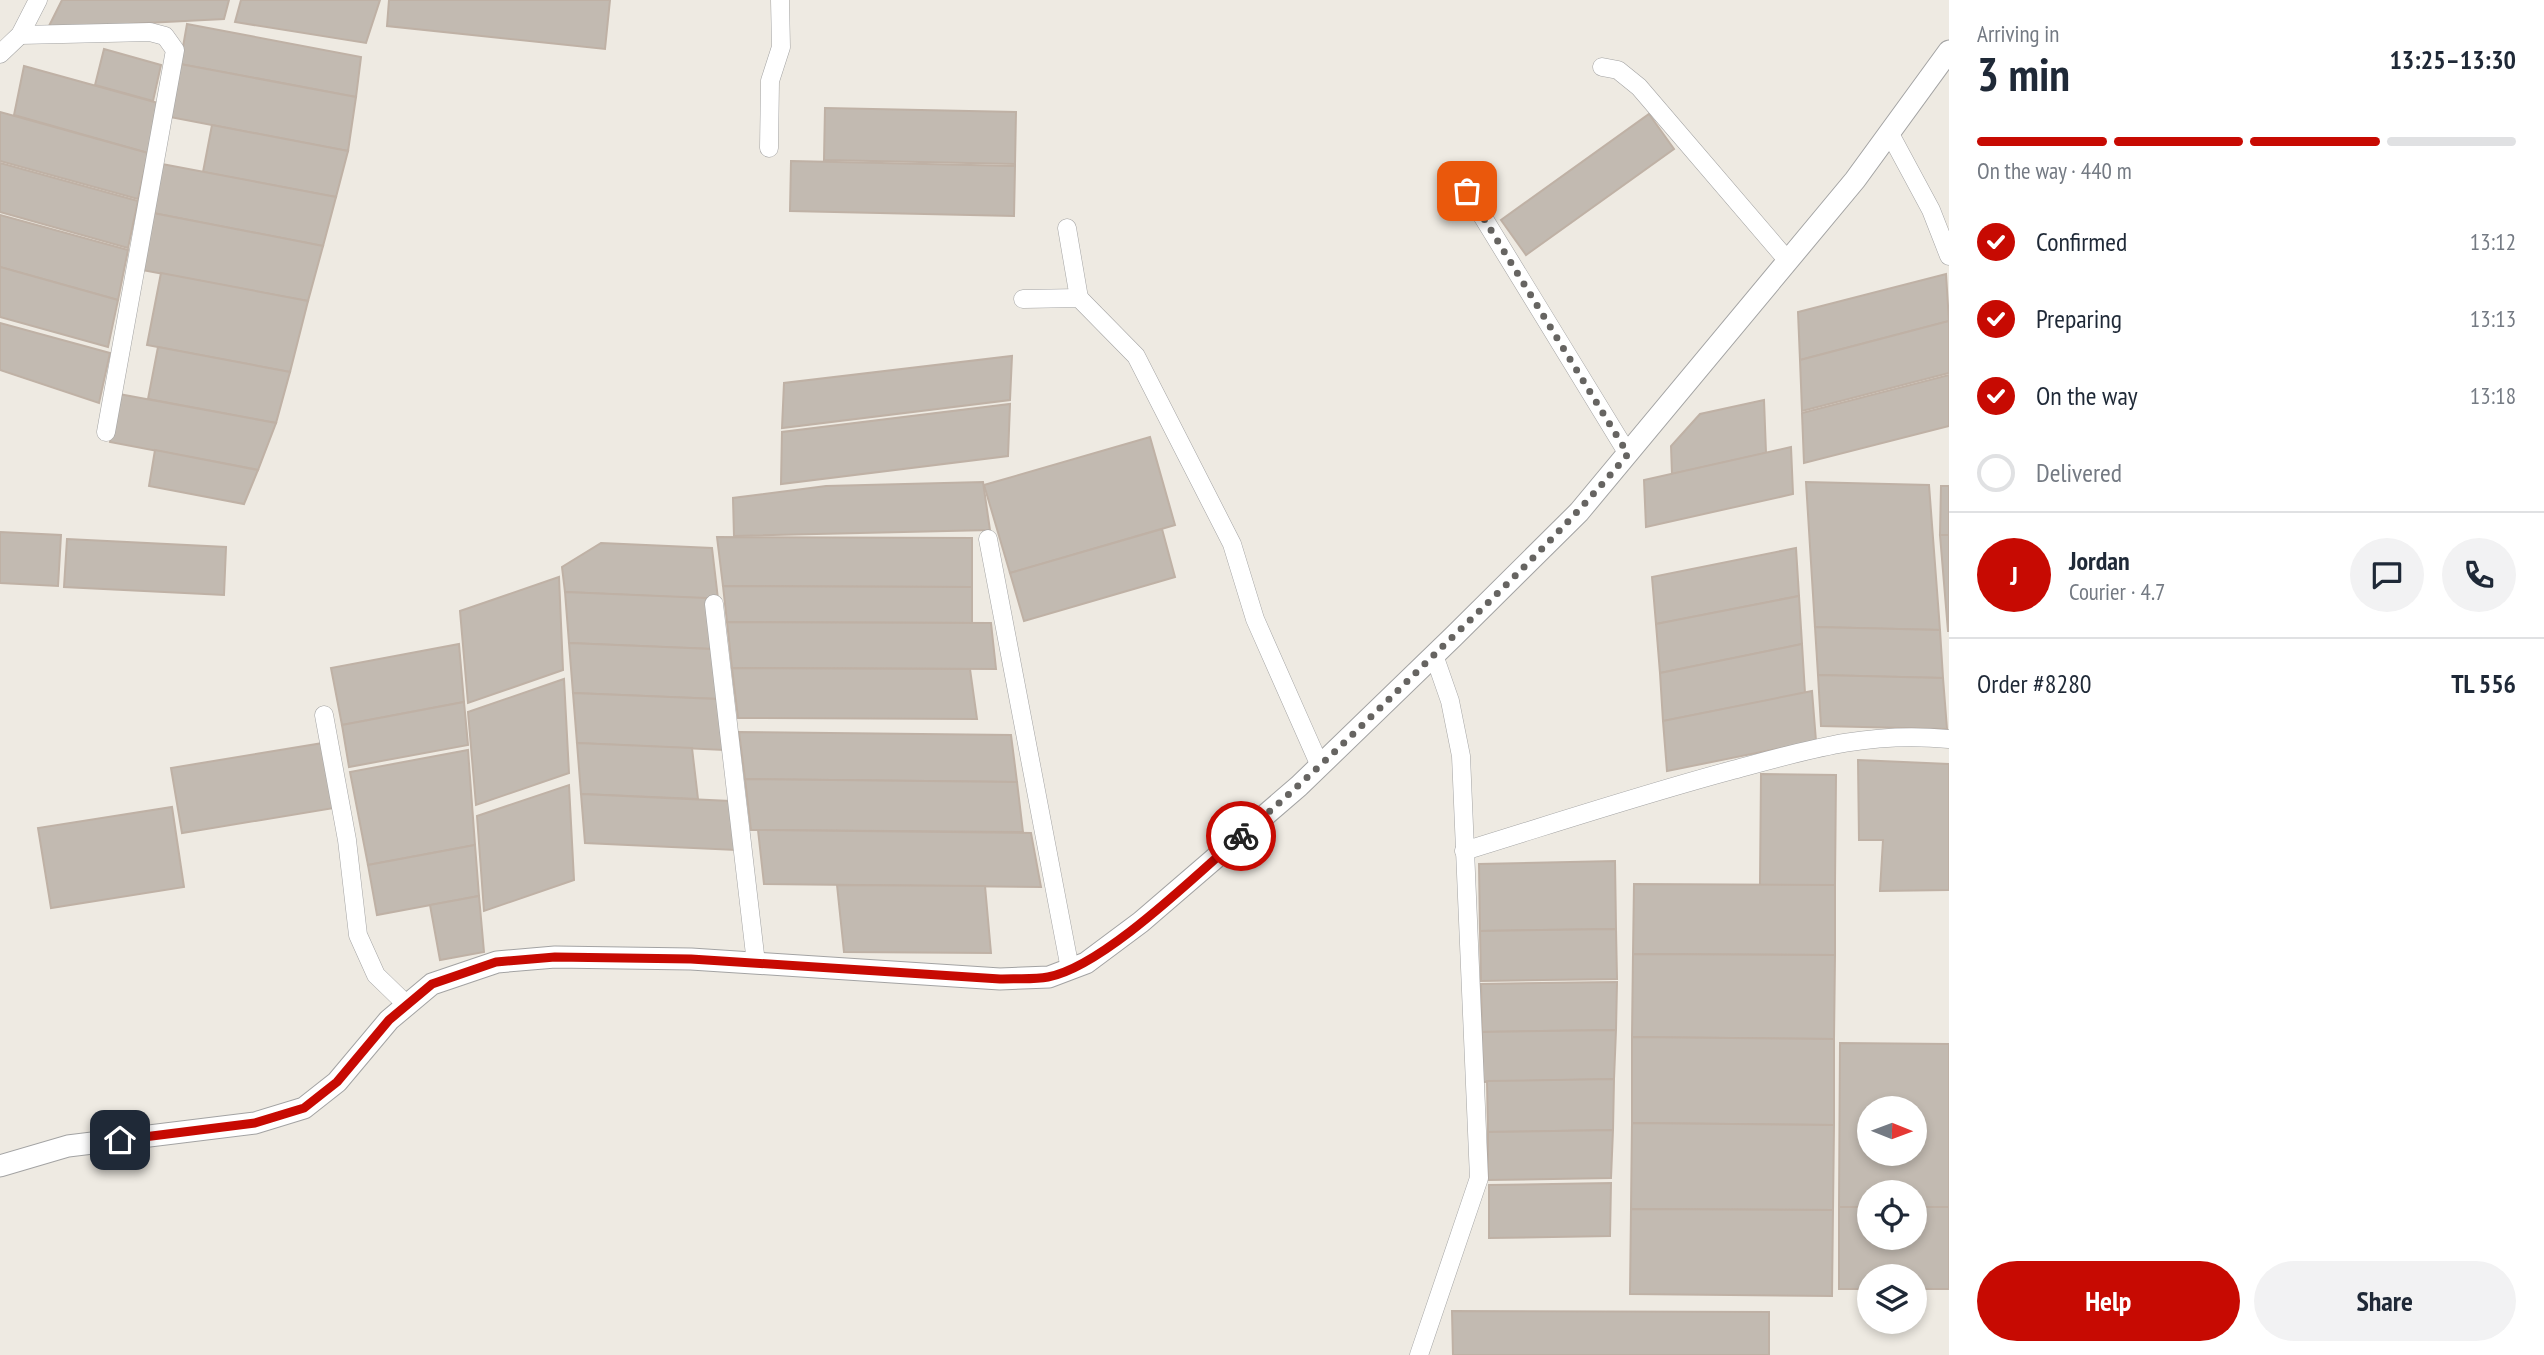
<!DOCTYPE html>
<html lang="en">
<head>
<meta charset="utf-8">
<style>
	body { margin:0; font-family:"PT Sans Narrow",sans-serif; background:#f2f2f3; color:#1f2937; height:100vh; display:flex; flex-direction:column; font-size:26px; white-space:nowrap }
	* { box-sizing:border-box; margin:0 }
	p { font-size:23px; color:#747a83 }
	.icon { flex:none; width:38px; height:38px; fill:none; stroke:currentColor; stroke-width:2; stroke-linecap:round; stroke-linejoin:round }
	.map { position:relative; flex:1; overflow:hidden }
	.panel { display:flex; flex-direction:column; background:#fff; width:595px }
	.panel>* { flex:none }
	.needle { width:46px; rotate:91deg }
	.controls { position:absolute; left:1857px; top:1096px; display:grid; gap:14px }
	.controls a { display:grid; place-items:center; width:70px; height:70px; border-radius:50%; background:#fff; box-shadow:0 4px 10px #0003; font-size:35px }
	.pin { position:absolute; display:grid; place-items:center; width:60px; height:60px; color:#fff; margin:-30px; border-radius:14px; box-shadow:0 4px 10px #0006 }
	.courier { position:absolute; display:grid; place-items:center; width:70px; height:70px; margin:-35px; border:5px solid #c70a02; border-radius:50%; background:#fff; color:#222; box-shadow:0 2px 9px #0007 }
	.overview em { font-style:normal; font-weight:700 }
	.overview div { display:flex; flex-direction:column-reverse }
	.overview { display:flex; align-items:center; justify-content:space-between; height:119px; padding:0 28px }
	h1 { font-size:46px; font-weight:700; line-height:52px }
	.bar { display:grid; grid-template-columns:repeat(4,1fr); gap:10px 7px; align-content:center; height:84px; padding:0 28px }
	.bar i { height:9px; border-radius:5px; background:#e0e1e3 }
	.bar .on { background:#c70a02 }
	.bar p { grid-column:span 4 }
	.line { display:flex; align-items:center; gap:18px; padding:0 28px; border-top:2px solid #e0e1e3 }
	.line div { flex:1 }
	.round { display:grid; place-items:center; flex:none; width:74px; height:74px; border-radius:37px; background:#f2f2f3 }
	ol { padding:0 28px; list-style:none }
	li { display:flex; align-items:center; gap:21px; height:77px }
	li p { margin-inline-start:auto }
	li .icon { padding:7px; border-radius:50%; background:#c70a02; color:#fff; stroke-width:4 }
	li:last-child { color:#747a83 }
	li i { width:38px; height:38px; border:4px solid #e0e1e3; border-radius:50% }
	.primary-button { display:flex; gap:14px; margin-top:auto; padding:14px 28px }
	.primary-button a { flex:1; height:80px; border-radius:42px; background:#c70a02; color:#fff; font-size:28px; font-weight:700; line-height:80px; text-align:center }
	.primary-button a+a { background:#f2f2f3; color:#1f2937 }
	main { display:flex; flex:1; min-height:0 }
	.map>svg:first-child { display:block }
	.building { fill:#c2bab1; stroke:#bfb1a5; stroke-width:2; fill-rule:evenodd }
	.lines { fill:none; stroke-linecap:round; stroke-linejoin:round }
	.minor-casing { stroke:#a3a3a3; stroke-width:19 }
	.tertiary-casing { stroke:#a3a3a3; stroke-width:23 }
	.minor { stroke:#fff; stroke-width:18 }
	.tertiary { stroke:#fff; stroke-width:21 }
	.done { stroke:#666461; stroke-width:7; stroke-dasharray:0 12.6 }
	.route { stroke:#c70a02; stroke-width:9 }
</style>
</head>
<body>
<main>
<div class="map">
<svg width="1949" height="1355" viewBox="0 0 1949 1355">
	<rect width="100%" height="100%" fill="#eeeae2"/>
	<g class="building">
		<polygon points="62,0 229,0 224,19 48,28"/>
		<polygon points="241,0 380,0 366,43 235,22"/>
		<polygon points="389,0 610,0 605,49 387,26"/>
		<polygon points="187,24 361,57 356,97 180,64"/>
		<polygon points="104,49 161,65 153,101 95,85"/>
		<polygon points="180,64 356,97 348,151 170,117"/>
		<polygon points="24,66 158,103 148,153 14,115"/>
		<polygon points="825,108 1016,112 1015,164 824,160"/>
		<polygon points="0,112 148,153 138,199 0,161"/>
		<polygon points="1649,114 1674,149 1526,255 1501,220"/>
		<polygon points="212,125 348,151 336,197 203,172"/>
		<polygon points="791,161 1015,166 1014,216 790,211"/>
		<polygon points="0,163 138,201 128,248 0,212"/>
		<polygon points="162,164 336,197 323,246 153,213"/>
		<polygon points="153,213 323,246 308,301 142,270"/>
		<polygon points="0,215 128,250 118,300 0,267"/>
		<polygon points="0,267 118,300 108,347 0,317"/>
		<polygon points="161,273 308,301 290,372 147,345"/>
		<polygon points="1946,274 1949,321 1800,360 1798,312"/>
		<polygon points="1949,321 1949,373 1802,411 1800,360"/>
		<polygon points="0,323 110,353 99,403 0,370"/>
		<polygon points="158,347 290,372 276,423 148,399"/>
		<polygon points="1012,356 1010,400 782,428 784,383"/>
		<polygon points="1949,375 1949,426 1804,463 1802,413"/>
		<polygon points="119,394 276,423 258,470 110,442"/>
		<polygon points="1764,400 1766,453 1672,474 1671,446 1700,414"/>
		<polygon points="1010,404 1008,456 781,484 782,432"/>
		<polygon points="1150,437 1175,525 1010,573 984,485"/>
		<polygon points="1791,447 1793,494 1646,527 1644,480"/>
		<polygon points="155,450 258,470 244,504 149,486"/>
		<polygon points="983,482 990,530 734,536 733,498 826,486"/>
		<polygon points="1806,482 1929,485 1940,630 1815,627"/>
		<polygon points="1941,486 1949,486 1949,535 1940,535"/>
		<polygon points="1162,529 1175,577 1024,621 1010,573"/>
		<polygon points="0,532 61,535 58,586 0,583"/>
		<polygon points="1940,535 1949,535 1949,631 1948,631"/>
		<polygon points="717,537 972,538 972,587 723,586"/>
		<polygon points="67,539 226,547 224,595 64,587"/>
		<polygon points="601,543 712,548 718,599 565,592 562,567"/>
		<polygon points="1796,548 1799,596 1656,624 1652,577"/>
		<polygon points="559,577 563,670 468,703 460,611"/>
		<polygon points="723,586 972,587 972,623 727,622"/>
		<polygon points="565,592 706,598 712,649 569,643"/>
		<polygon points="1799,596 1802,644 1660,673 1656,624"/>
		<polygon points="727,622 991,623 996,669 732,668"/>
		<polygon points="1815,627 1940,630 1943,678 1818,675"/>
		<polygon points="569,643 712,649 718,699 573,693"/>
		<polygon points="459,644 464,702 342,725 331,668"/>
		<polygon points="1802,644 1805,693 1663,721 1660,673"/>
		<polygon points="732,668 970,669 977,719 738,718"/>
		<polygon points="1818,675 1943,678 1947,729 1821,726"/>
		<polygon points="564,679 569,773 476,805 468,712"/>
		<polygon points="1812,691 1816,741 1667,771 1663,721"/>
		<polygon points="573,693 718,699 724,750 577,743"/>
		<polygon points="464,702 468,745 349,767 342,725"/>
		<polygon points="739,732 1011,735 1017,782 745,779"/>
		<polygon points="323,743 334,808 182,833 171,768"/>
		<polygon points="577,743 692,748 698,799 581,794"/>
		<polygon points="468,750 475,845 368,865 350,772"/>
		<polygon points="1858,760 1949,764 1949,890 1880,891 1883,840 1859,840"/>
		<polygon points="1761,774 1836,775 1835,885 1760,885"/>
		<polygon points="745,779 1017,782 1023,832 751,830"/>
		<polygon points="569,785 574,880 484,911 477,816"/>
		<polygon points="581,794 730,801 736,850 585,843"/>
		<polygon points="172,807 184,887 51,908 38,828"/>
		<polygon points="758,830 1031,833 1041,887 764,884"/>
		<polygon points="475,845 479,896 377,915 368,865"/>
		<polygon points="1615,861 1616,929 1480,931 1479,864"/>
		<polygon points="1634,884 1835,885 1835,955 1633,954"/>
		<polygon points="837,885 985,886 991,953 844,952"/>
		<polygon points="479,896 484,952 440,960 430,905"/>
		<polygon points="1616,929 1617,979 1481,981 1480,931"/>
		<polygon points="1633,954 1835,955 1834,1039 1632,1037"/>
		<polygon points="1617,982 1616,1030 1482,1032 1481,984"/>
		<polygon points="1616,1030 1614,1079 1483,1082 1482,1032"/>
		<polygon points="1632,1037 1834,1039 1834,1125 1632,1123"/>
		<path d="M1840,1043L1949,1044V1207H1914V1192H1869V1207H1839ZM1869,1108H1914V1153H1869Z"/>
		<polygon points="1614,1079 1613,1130 1488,1132 1487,1081"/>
		<polygon points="1632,1123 1834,1125 1833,1210 1631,1209"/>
		<polygon points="1613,1130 1611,1178 1488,1180 1488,1132"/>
		<polygon points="1611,1183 1610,1236 1489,1238 1489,1185"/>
		<polygon points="1839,1207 1869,1207 1869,1237 1914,1237 1914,1207 1949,1207 1949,1289 1914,1289 1914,1276 1869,1276 1869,1289 1839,1289"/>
		<polygon points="1631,1209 1833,1210 1832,1296 1630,1294"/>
		<polygon points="1452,1311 1769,1312 1769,1355 1453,1355"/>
	</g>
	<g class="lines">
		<defs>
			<g id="minor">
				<polyline points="20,35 150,32 165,36 175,50 106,432"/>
				<polyline points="0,54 20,35 38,0"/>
				<polyline points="1602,67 1618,70 1639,87 1788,261"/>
				<polyline points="1889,132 1931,210 1949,256"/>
				<polyline points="769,148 770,81 781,47 780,0"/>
				<polyline points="1467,191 1628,454"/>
				<polyline points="1067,228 1079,298"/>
				<polyline points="1023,299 1079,298 1136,356 1232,544 1255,619 1320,766"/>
				<polyline points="988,539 1070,969"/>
				<polyline points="714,604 756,963"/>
				<polyline points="324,715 347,840 358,935 376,975 407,1005"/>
				<path d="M1464,851C1552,824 1640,795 1729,771C1807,750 1867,731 1949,739"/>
				<polyline points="1419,1355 1479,1178 1461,756 1450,701 1434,655"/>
			</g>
			<polyline id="tertiary" points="0,1166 68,1146 255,1123 304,1108 337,1082 389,1020 432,984 497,962 555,957 691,959 1000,979 1049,977 1086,963 1141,922 1299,786 1454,636 1579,512 1855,180 1949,51"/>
		</defs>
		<use href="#minor" class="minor-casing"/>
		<use href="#tertiary" class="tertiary-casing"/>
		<use href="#minor" class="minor"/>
		<use href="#tertiary" class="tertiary"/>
	</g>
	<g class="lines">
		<path class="done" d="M1241,836C1312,776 1377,711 1443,646C1508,584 1571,522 1628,454L1467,191"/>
		<path class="route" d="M120,1140L255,1123L304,1108L337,1082L389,1020L432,984L496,962L555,957L691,959L1000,979C1016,978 1033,980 1048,977C1103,967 1197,874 1241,836"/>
	</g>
</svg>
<div class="controls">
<a><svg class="needle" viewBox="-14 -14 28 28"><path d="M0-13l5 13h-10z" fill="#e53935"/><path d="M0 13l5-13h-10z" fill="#747a83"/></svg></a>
<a><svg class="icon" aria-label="locate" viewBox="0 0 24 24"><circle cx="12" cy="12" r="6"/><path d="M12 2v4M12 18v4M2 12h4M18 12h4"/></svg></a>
<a><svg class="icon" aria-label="layers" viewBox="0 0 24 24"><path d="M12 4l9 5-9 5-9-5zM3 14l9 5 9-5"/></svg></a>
</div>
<div class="pin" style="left:1467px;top:191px;background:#ea580c"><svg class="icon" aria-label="bag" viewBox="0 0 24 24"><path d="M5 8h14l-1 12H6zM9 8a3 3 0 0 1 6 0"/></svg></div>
<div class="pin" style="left:120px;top:1140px;background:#1f2937"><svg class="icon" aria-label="home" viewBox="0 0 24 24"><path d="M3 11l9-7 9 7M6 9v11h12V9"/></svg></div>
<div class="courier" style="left:1241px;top:836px"><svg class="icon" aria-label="bike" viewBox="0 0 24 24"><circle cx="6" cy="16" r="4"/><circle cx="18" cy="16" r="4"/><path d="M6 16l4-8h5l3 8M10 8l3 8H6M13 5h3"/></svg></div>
</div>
<section class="panel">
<div class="overview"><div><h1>3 min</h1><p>Arriving in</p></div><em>13:25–13:30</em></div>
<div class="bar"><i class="on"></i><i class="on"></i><i class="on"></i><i></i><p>On the way · 440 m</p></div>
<ol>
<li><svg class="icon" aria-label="check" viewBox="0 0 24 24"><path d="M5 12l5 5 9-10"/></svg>Confirmed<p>13:12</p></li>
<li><svg class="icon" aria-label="check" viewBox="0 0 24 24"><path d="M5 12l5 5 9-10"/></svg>Preparing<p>13:13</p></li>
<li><svg class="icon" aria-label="check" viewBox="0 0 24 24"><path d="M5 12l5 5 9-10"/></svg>On the way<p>13:18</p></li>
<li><i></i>Delivered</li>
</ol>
<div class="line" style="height:126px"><b class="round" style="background:#c70a02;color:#fff">J</b><div><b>Jordan</b><p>Courier · 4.7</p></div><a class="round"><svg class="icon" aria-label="chat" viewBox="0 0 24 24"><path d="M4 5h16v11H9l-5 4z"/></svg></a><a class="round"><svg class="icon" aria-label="phone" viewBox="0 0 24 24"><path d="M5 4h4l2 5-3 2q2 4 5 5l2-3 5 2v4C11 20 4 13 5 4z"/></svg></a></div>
<div class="line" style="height:91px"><div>Order #8280</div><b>TL 556</b></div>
<div class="primary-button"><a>Help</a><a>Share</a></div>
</section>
</main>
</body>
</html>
